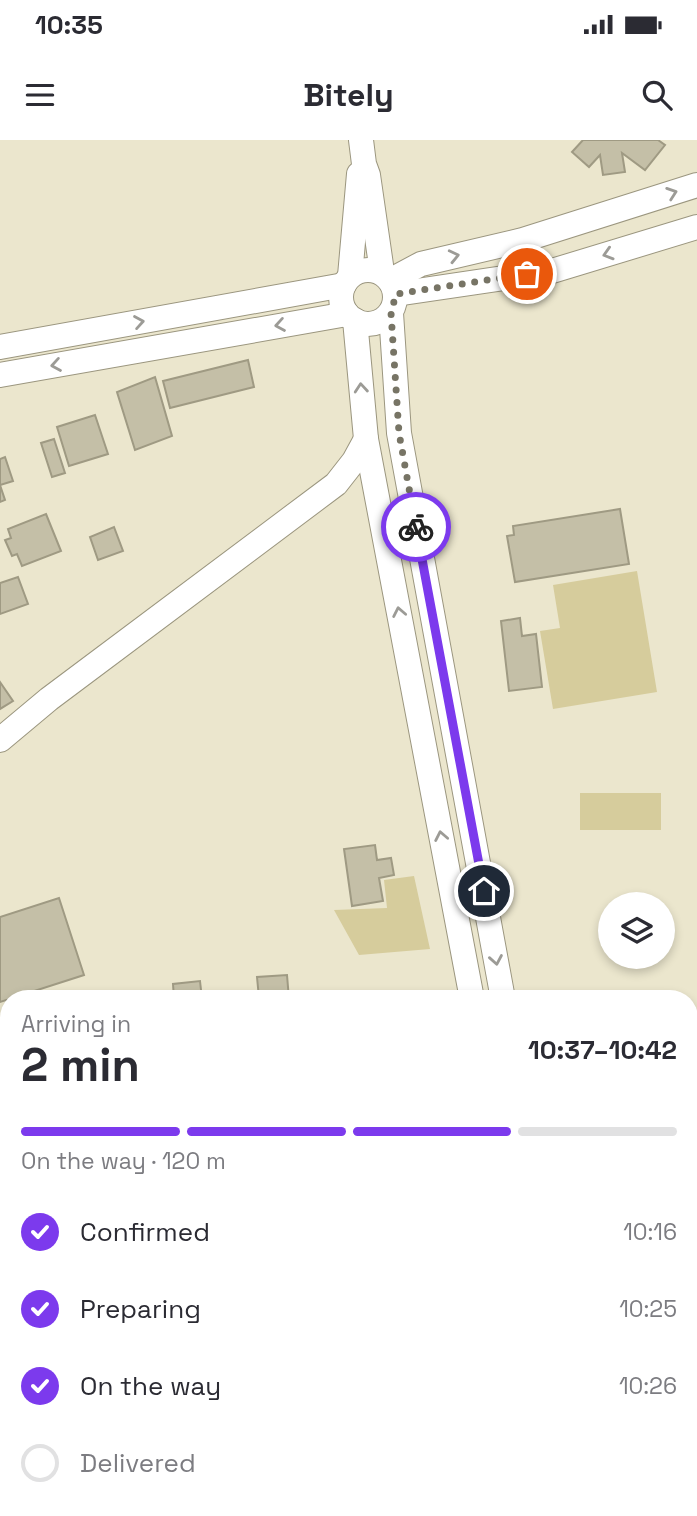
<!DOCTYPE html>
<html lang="en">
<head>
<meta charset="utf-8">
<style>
	body { margin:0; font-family:"Space Grotesk",sans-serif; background:#f2f2f3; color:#2b2b33; height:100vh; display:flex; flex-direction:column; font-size:26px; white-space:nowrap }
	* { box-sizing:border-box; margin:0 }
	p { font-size:23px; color:#7c7c81 }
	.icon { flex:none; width:38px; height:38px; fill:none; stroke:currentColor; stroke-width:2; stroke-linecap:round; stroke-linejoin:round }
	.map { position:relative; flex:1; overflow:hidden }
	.sheet { position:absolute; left:0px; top:850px; width:698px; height:527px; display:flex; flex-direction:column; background:#fff; border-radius:28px 28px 0 0; box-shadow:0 4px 10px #0003 }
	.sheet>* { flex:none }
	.controls { position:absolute; left:598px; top:752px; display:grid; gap:14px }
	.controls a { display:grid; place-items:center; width:77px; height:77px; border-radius:50%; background:#fff; box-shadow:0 4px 10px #0003; font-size:35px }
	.pin { position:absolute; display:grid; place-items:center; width:60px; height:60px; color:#fff; margin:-30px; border:4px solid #fff; border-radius:50%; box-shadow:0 2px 7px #0007 }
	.courier { position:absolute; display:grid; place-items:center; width:70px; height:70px; margin:-35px; border:5px solid #7c3aed; border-radius:50%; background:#fff; color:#222; box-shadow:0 2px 9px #0007 }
	.summary em { font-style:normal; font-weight:700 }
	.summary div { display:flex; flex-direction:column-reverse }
	.summary { display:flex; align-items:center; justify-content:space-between; height:119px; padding:0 21px }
	h1 { font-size:46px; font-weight:700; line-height:52px }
	.bar { display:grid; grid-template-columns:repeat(4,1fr); gap:10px 7px; align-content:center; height:84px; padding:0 21px }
	.bar i { height:9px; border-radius:5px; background:#e1e1e2 }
	.bar .current { background:#7c3aed }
	.bar p { grid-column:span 4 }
	ol { padding:0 21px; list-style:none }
	li { display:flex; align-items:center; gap:21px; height:77px }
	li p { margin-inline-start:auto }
	li .icon { padding:7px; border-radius:50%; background:#7c3aed; color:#fff; stroke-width:4 }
	li:last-child { color:#7c7c81 }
	li i { width:38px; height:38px; border:4px solid #e1e1e2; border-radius:50% }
	.status { display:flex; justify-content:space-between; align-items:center; height:49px; padding:0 35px; background:#fff; direction:ltr }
	.status svg { height:19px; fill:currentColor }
	header { display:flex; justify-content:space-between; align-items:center; height:91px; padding:0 21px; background:#fff; font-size:32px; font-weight:700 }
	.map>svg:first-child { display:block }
	.green { fill:#d6cc9c }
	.building { fill:#c4bfa7; stroke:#9f9a83; stroke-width:2 }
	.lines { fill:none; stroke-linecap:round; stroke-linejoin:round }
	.minor-casing { stroke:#9b967f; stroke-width:26 }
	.minor { stroke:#fff; stroke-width:24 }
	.oneway { stroke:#9c9b96 }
	.done { stroke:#777465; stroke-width:7; stroke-dasharray:0 12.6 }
	.route { stroke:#7c3aed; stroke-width:9 }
</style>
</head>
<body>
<div class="status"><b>10:35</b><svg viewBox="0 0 49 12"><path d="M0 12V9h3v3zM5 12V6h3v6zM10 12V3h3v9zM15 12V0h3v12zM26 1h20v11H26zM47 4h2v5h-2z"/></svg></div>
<header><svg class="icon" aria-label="menu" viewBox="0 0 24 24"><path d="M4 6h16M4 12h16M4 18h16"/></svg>Bitely<svg class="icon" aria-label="search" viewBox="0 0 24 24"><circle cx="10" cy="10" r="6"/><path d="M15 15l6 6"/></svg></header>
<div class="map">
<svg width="697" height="1376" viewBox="0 0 697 1376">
	<rect width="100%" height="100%" fill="#ebe6cd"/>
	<g class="green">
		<polygon points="637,431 657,552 553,569 540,491 560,488 553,445"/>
		<rect x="580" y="653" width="81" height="37"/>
		<polygon points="414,736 430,809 359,815 334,770 387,768 384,740"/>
		<polygon points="690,1133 697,1133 697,1228 690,1229"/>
	</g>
	<g class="building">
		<polygon points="583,0 658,0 665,5 645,30 622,13 625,32 603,35 600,15 589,27 572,12"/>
		<polygon points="248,220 254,247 170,268 163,241"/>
		<polygon points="155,237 172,296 135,310 117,252"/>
		<polygon points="95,275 108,314 69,326 57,287"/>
		<polygon points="54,299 65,333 52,337 41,303"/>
		<polygon points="5,317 13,341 0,345 5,360 0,362 0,319"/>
		<polygon points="620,369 629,424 515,442 507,396 514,395 513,386"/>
		<polygon points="46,374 61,411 22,426 17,414 12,416 5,400 11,398 8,389"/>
		<polygon points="114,387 123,411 98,420 90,397"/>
		<polygon points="18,437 28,464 0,474 0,443"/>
		<polygon points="520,478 522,496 536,494 542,547 509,551 501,481"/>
		<polygon points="0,542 13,561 0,569"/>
		<polygon points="375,705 377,720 391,718 394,735 379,738 383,761 352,766 344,709"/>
		<polygon points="59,758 84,835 0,862 0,777"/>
		<polygon points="287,835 289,859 250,859 259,858 257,837"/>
		<polygon points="200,841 202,859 174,859 173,844"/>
		<polygon points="697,1056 697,1124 693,1125 693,1118 690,1118 690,1057"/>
		<polygon points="123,1368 172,1368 173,1376 125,1376"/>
	</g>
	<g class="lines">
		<defs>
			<g id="minor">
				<polyline points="361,0 364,24 368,35 382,132"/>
				<circle cx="368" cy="157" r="27"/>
				<polyline points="350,136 359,34"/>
				<polyline points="391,140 421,124 523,100 697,45"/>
				<polyline points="396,154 552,131 697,87"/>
				<polyline points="391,173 399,293 503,859"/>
				<polyline points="355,180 366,299 472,859"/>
				<polyline points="0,207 344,145"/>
				<polyline points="0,235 347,174"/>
				<polyline points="0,600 49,559 336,344 354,321 366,299"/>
				<polyline points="0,1244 9,1243"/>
				<polyline points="576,1368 578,1376"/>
				<polyline points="608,1368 610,1376"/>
			</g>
		</defs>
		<use href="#minor" class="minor-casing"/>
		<use href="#minor" class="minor"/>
	</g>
	<defs><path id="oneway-chevron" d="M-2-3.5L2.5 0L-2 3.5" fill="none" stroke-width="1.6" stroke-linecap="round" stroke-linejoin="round" transform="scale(1.75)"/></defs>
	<g class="oneway">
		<use href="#oneway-chevron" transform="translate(672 53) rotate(-19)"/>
		<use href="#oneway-chevron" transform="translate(608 114) rotate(163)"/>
		<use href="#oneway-chevron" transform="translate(454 116) rotate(-13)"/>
		<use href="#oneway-chevron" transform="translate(139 182) rotate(-10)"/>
		<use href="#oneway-chevron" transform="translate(280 185) rotate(170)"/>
		<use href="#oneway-chevron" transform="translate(56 225) rotate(170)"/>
		<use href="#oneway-chevron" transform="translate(361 248) rotate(-95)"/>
		<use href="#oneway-chevron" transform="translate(399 472) rotate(-101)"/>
		<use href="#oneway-chevron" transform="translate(441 696) rotate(-101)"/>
		<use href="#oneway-chevron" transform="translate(496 820) rotate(80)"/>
	</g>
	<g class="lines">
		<polyline class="done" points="416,387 399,293 391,173 396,154 527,134"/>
		<polyline class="route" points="416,387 484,751"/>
	</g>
</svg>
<div class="controls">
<a><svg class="icon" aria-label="layers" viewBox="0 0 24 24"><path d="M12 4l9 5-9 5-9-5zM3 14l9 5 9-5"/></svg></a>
</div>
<div class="pin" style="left:527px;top:134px;background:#ea580c"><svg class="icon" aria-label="bag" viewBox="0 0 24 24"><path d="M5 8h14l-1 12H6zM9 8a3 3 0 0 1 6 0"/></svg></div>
<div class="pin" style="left:484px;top:751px;background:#1f2937"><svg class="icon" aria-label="home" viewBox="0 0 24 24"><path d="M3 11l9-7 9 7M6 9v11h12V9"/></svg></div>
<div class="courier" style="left:416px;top:387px"><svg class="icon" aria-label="bike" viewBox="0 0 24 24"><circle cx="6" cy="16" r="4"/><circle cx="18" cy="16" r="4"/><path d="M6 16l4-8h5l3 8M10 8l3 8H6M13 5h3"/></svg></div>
<section class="sheet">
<div class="summary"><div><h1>2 min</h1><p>Arriving in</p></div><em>10:37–10:42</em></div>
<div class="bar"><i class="current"></i><i class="current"></i><i class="current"></i><i></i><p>On the way · 120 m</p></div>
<ol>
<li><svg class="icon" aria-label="check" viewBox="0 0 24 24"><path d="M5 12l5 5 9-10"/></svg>Confirmed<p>10:16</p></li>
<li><svg class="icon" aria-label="check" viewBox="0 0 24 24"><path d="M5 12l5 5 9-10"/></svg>Preparing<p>10:25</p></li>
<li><svg class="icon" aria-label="check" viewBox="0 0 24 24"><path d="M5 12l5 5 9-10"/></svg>On the way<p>10:26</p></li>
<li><i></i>Delivered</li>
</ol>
</section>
</div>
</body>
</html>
